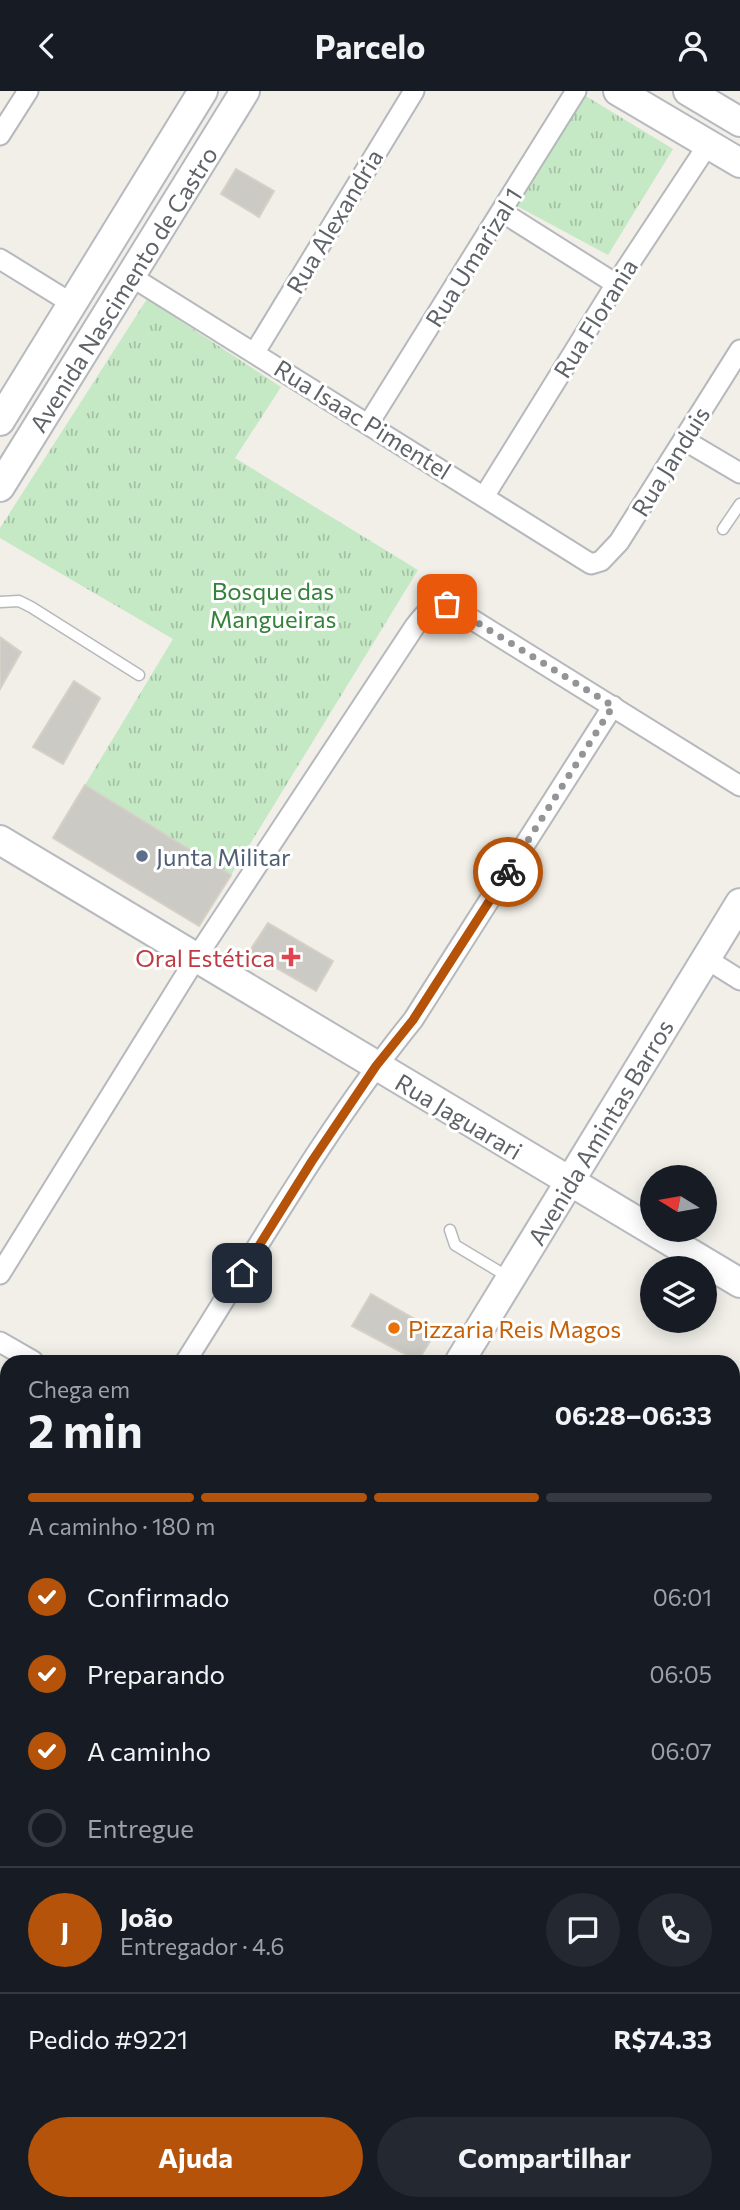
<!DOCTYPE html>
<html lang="pt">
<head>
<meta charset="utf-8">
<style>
	body { margin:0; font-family:Commissioner,sans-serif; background:#242831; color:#f1f3f6; height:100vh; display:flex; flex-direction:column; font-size:26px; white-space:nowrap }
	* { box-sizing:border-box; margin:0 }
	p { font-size:23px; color:#9ea1a6 }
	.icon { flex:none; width:38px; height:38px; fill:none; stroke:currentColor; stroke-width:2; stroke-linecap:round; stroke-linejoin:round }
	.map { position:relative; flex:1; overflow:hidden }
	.drawer { position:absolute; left:0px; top:1264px; width:740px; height:856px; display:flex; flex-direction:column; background:#171b24; border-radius:21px 21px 0 0; box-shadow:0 4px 18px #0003 }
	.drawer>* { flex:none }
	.needle { width:46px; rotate:281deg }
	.buttons { position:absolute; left:640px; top:1074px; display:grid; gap:14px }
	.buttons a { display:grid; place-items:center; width:77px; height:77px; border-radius:50%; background:#171b24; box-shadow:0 4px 18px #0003; font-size:35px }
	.pin { position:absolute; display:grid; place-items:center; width:60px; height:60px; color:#fff; margin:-30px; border-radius:14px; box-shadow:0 4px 10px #0006 }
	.courier { position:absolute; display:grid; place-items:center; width:70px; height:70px; margin:-35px; border:5px solid #b45309; border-radius:50%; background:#fff; color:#222; box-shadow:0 2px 9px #0007 }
	.head em { font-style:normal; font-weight:700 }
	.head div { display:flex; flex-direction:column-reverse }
	.head { display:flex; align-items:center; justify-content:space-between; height:119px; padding:0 28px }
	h1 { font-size:46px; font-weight:700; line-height:52px }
	.bar { display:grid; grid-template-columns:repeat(4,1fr); gap:10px 7px; align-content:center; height:84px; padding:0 28px }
	.bar i { height:9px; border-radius:5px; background:#363941 }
	.bar .on { background:#b45309 }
	.bar p { grid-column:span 4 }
	.line { display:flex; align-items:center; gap:18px; padding:0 28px; border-top:2px solid #363941 }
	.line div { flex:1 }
	.round { display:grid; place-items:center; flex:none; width:74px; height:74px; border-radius:37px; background:#242831 }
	ol { padding:0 28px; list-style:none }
	li { display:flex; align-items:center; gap:21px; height:77px }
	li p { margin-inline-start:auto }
	li .icon { padding:7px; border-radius:50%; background:#b45309; color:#fff; stroke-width:4 }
	li:last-child { color:#9ea1a6 }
	li i { width:38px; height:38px; border:4px solid #363941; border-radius:50% }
	.cta { display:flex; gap:14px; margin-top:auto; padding:14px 28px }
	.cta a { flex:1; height:80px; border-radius:42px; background:#b45309; color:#fff; font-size:28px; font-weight:700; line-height:80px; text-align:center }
	.cta a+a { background:#242831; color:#f1f3f6 }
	header { display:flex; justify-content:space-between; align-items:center; height:91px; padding:0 28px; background:#171b24; font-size:32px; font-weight:700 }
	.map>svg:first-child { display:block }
	.education { fill:#e1ded6 }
	.park { fill:url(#park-tufts) }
	.building { fill:#cccac5; stroke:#d6d1c6; stroke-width:2 }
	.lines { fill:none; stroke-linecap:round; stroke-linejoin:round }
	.service-casing { stroke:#b5b8bc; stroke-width:13 }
	.minor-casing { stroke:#b5b8bc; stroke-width:23 }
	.tertiary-casing { stroke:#b5b8bc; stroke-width:28 }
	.secondary-casing { stroke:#b6babf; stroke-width:32 }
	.service { stroke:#fff; stroke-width:10 }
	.minor { stroke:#fff; stroke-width:19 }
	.tertiary { stroke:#fff; stroke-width:24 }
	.secondary { stroke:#fff; stroke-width:28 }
	.done { stroke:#929495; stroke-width:7; stroke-dasharray:0 12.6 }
	.route { stroke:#b45309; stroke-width:9 }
	.service-dot { fill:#5c6f8a; stroke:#fff; stroke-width:2.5 }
	.health-dot { fill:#e0444e; stroke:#fff; stroke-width:2.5 }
	.food-dot { fill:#e8710a; stroke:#fff; stroke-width:2.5 }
	.labels { text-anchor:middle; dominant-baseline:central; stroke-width:6; stroke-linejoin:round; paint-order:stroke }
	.street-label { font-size:24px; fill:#5f6368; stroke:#fff }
	.park-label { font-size:24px; fill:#348238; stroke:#fff }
	.service-label { font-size:24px; fill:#4e5e75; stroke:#fff; text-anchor:start }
	.health-label { font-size:24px; fill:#be3a42; stroke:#fff; text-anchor:end }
	.food-label { font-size:24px; fill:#c56008; stroke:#fff; text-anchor:start }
</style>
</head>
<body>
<header><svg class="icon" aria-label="back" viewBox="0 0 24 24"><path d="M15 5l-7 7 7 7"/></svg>Parcelo<svg class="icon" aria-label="person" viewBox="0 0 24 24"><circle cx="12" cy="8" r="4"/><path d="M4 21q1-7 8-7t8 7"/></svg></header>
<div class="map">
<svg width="740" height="2119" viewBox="0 0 740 2119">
	<defs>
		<pattern id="park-tufts" width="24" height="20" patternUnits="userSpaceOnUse" patternTransform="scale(1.75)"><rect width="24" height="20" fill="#c5e8c5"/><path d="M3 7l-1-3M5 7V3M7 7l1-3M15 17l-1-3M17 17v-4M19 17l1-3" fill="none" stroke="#a3c0a4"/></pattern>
	</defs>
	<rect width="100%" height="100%" fill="#f1efe8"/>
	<polygon class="education" points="740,1296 740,2119 662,2119 651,2112 733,2112 733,1307"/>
	<g class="park">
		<polygon points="584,4 673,58 608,164 517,115"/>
		<polygon points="147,208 281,296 235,367 418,479 231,784 85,694 173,548 0,447 0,437"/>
	</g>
	<g class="building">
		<polygon points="236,78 274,100 259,126 221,103"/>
		<polygon points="0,546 21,561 0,598"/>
		<polygon points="74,590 100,607 63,673 33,656"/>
		<polygon points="85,694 231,784 199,835 53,747"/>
		<polygon points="268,832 333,870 316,900 249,861"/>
		<polygon points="371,1203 436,1240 418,1270 352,1235"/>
	</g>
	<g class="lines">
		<defs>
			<g id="service">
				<polyline points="723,438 740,413"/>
				<polyline points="0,511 19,510 31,516 139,584"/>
				<polyline points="450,1139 455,1154 510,1187"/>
			</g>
			<g id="minor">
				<polyline points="0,44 28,0"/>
				<polyline points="502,121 616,193"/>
				<polyline points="0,168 71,212"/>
				<polyline points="132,186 591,473 601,470 619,451 740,259"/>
				<polyline points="255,261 414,0"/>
				<polyline points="369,332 576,0"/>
				<polyline points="684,349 740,382"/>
				<polyline points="485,404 616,193 709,52"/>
				<polyline points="705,867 740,889"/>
				<path d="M0,1183L196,867L415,535C424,524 433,510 449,514L740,695"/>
				<polyline points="0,1251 33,1270"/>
				<path d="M186,1270C259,1155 327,1035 413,929L613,615"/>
				<polyline points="0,1569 7,1558"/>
				<polyline points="0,2054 7,2058"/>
				<polyline points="93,2112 104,2119"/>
				<polyline points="260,2119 264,2112"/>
			</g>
			<g id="tertiary">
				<polyline points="0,1737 7,1741"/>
				<polyline points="0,1779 7,1783"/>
				<polyline points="564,2112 575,2119"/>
				<polyline points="639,2112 651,2119"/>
			</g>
			<g id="secondary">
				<polyline points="618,0 740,72"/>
				<polyline points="688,0 740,31"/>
				<polyline points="0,330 203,0"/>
				<polyline points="0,396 245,0"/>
				<polyline points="0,749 740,1192"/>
				<polyline points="460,1270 740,812"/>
				<polyline points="0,2042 7,2031"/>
			</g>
		</defs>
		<use href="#service" class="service-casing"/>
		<use href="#minor" class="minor-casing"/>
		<use href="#tertiary" class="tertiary-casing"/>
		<use href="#secondary" class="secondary-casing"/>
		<use href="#service" class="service"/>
		<use href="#minor" class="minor"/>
		<use href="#tertiary" class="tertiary"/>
		<use href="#secondary" class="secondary"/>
	</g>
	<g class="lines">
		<polyline class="done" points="447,513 613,615 508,781"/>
		<polyline class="route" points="242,1182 312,1070 376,975 413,929 508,781"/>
	</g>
	<circle class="service-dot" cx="142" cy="765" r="7"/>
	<path class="health-dot" d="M287.5 855.5h7v7h7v7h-7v7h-7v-7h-7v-7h7z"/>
	<circle class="food-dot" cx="394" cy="1237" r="7"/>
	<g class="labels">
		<g class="street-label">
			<text transform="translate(334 130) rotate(-59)">Rua Alexandria</text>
			<text transform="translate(473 166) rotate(-58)">Rua Umarizal 1</text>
			<text transform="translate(123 198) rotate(-58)">Avenida Nascimento de Castro</text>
			<text transform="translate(595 227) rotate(-58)">Rua Florania</text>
			<text transform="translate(363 328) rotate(32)">Rua Isaac Pimentel</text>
			<text transform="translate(670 370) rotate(-58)">Rua Janduis</text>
			<text transform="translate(459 1025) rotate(31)">Rua Jaguarari</text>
			<text transform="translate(600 1041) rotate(-59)">Avenida Amintas Barros</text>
		</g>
		<g class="park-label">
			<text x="273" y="499">Bosque das<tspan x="273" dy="28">Mangueiras</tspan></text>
		</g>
		<g class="service-label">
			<text x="156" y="765">Junta Militar</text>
		</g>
		<g class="health-label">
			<text x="275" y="866">Oral Estética</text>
		</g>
		<g class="food-label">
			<text x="408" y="1237">Pizzaria Reis Magos</text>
		</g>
	</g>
</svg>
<div class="buttons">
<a><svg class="needle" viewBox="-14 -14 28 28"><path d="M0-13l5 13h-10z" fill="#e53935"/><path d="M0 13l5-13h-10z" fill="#9ea1a6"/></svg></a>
<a><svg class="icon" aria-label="layers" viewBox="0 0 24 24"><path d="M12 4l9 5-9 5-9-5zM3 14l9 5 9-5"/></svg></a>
</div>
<div class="pin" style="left:447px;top:513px;background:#ea580c"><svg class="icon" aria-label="bag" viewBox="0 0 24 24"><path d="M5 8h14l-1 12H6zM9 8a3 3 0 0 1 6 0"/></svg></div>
<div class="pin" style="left:242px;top:1182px;background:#1f2937"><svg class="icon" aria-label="home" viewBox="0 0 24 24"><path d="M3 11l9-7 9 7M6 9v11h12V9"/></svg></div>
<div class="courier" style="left:508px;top:781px"><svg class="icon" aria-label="bike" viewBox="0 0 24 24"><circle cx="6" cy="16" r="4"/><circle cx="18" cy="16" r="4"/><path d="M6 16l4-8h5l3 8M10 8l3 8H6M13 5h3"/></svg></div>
<section class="drawer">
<div class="head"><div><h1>2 min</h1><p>Chega em</p></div><em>06:28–06:33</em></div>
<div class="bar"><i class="on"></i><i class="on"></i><i class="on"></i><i></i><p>A caminho · 180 m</p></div>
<ol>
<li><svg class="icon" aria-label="check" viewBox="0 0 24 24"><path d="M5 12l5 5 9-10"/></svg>Confirmado<p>06:01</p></li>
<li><svg class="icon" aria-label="check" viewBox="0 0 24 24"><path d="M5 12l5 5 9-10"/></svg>Preparando<p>06:05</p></li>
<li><svg class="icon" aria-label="check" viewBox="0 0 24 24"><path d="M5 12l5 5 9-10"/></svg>A caminho<p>06:07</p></li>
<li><i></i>Entregue</li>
</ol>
<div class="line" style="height:126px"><b class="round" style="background:#b45309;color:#fff">J</b><div><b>João</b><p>Entregador · 4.6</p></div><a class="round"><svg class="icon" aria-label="chat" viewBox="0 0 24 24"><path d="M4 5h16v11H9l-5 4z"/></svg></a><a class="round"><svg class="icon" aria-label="phone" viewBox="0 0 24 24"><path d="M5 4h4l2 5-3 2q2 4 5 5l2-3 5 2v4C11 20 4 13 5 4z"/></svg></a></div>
<div class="line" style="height:91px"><div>Pedido #9221</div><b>R$74.33</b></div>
<div class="cta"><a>Ajuda</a><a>Compartilhar</a></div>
</section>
</div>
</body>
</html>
